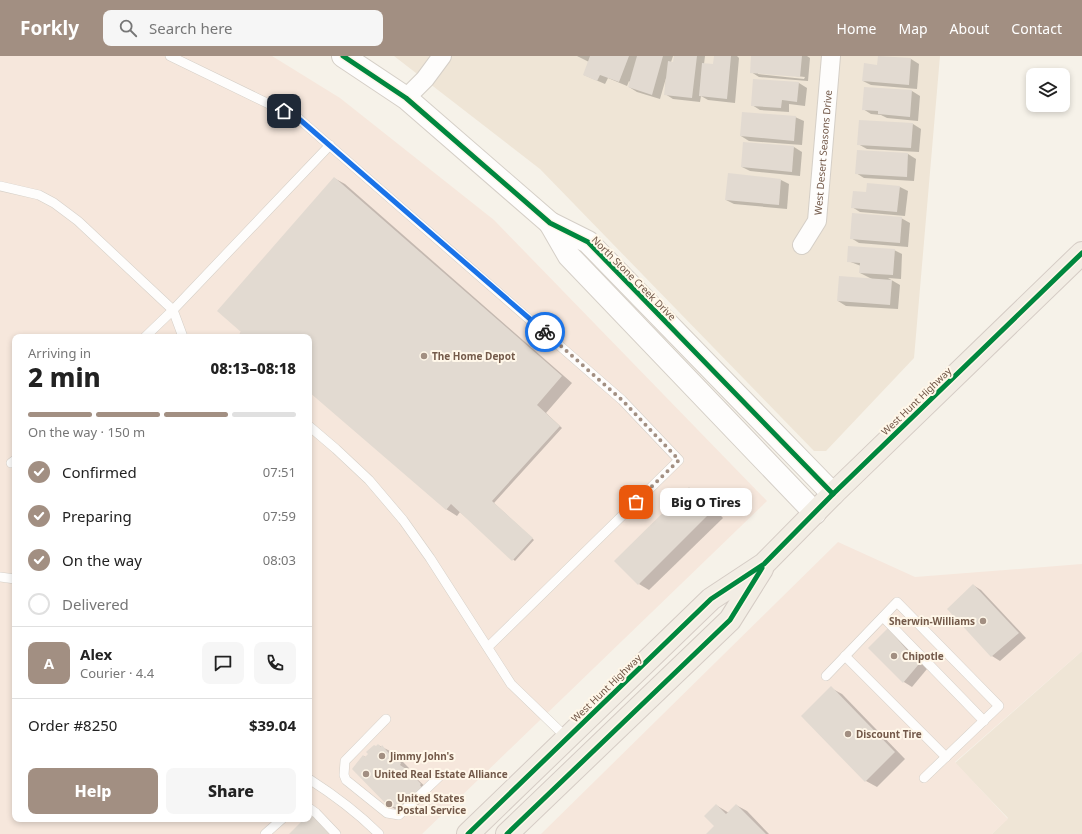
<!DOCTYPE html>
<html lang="en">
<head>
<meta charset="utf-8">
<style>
	body { margin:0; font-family:"Noto Sans",sans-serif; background:#f6f6f6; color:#222; height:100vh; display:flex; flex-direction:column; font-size:15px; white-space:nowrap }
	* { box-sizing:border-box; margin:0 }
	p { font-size:13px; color:#767676 }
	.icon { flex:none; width:22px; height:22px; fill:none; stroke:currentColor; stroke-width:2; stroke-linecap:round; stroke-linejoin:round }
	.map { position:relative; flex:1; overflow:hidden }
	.details { position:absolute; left:12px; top:278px; width:300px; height:488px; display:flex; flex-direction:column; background:#fff; border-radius:8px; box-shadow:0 2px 6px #0003 }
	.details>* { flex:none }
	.tools { position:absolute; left:1026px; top:12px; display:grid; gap:8px }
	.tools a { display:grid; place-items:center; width:44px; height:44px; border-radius:8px; background:#fff; box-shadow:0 2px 6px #0003; font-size:20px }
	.pin { position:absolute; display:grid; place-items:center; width:34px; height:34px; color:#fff; margin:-17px; border-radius:8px; box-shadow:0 2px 6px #0006 }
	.courier { position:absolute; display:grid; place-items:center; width:40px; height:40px; margin:-20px; border:3px solid #1a73e8; border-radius:50%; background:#fff; color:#222; box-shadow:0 1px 5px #0007 }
	.bubble { position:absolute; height:28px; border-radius:8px; background:#fff; box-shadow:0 2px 6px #0003; font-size:13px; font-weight:800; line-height:28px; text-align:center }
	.overview em { font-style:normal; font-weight:800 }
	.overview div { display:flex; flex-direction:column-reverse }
	.overview { display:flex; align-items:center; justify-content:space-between; height:68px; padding:0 16px }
	h1 { font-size:26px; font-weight:800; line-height:30px }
	.bar { display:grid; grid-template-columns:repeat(4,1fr); gap:6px 4px; align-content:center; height:48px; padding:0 16px }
	.bar i { height:5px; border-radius:3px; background:#e0e0e0 }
	.bar .current { background:#a28f82 }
	.bar p { grid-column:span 4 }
	.line { display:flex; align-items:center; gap:10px; padding:0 16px; border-top:1px solid #e0e0e0 }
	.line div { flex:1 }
	.round { display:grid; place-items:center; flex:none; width:42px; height:42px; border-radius:8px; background:#f6f6f6 }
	ol { padding:0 16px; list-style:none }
	li { display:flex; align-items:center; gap:12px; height:44px }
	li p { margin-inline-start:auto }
	li .icon { padding:4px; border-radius:50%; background:#a28f82; color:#fff; stroke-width:4 }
	li:last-child { color:#767676 }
	li i { width:22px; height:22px; border:2px solid #e0e0e0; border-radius:50% }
	.action { display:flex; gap:8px; margin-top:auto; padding:8px 16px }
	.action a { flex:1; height:46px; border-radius:8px; background:#a28f82; color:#fff; font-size:16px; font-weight:800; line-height:46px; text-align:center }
	.action a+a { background:#f6f6f6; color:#222 }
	header { display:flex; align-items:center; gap:24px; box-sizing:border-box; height:56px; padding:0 20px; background:#a28f82; color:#fff }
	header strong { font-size:19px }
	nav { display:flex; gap:22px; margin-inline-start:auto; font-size:14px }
	.search { width:280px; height:36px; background:#f6f6f6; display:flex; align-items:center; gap:10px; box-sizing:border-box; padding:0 14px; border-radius:8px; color:#767676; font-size:15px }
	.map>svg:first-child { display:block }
	.residential { fill:#efe5d6 }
	.commercial { fill:#f6e7dc; fill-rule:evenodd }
	.shadow { fill:#0003; fill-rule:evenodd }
	.building { fill:#e2dad1 }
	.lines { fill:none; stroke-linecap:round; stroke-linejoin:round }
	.service-casing { stroke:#d5cfc7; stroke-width:10 }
	.minor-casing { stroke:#d5cfc7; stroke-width:20 }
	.tertiary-casing { stroke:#d5cfc7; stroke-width:24 }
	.primary-casing { stroke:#d5ccc5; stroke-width:24 }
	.service { stroke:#fefdfc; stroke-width:9 }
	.minor { stroke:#fefdfc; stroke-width:18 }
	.tertiary { stroke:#fefdfc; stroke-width:22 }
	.primary { stroke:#f2ede4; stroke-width:22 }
	.cycleway-casing { stroke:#fff7e9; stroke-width:8 }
	.cycleway { stroke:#00873e; stroke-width:5 }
	.done { stroke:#a28f82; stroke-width:4; stroke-dasharray:0 7.2 }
	.route { stroke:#1a73e8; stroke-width:5 }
	.poi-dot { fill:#a28f82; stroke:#fff7e9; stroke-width:1.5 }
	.labels { text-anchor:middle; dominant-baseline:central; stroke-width:4; stroke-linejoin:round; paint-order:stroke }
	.street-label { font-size:10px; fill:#745a4a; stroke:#fff7e9 }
	.poi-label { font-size:10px; font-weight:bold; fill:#745a4a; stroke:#fff7e9; text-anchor:start }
</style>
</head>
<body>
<header>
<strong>Forkly</strong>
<div class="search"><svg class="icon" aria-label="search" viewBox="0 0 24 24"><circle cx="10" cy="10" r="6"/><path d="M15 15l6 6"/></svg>Search here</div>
<nav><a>Home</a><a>Map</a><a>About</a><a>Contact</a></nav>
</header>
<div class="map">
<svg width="1082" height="778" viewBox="0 0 1082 778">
	<rect width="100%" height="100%" fill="#f6f2e9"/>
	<g class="residential">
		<polygon points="394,0 940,0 914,302 826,395 814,395 540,113"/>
		<polygon points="1082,595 1082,778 992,778 1008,762 955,707"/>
	</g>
	<g class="commercial">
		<path d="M0,0H272L340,42L494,164L767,445L422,778H0ZM15,281H309V763H15Z"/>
		<polygon points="838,486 915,521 1082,508 1082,595 955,706 1008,763 992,778 541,778"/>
	</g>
	<g class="shadow">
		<polygon points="577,0 673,0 671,6 674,7 675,0 705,0 704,8 714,9 715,0 737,0 739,2 735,47 708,44 701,40 700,46 673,43 665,38 666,22 660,43 637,36 629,31 630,26 629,25 627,30 608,22 605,28 584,19 589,6"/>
		<path d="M752,0H807L810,2L808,25L759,21L751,16ZM758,16L805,21L804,23L758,18Z"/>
		<polygon points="911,3 919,8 917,33 871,29 863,25 878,10"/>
		<polygon points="799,27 807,32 805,50 789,48 789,56 760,54 752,49"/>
		<polygon points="865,32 912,35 920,40 918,65 887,62 881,59 871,58 863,53"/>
		<polygon points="795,61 804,65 802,89 749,85 741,80"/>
		<polygon points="913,68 921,73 919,96 867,93 858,88"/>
		<polygon points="744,87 794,91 802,96 800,120 750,115 742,111"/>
		<polygon points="908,98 916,103 914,125 864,122 856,117"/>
		<polygon points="334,122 345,128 572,327 546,357 562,372 494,447 534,484 515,505 460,456 457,460 446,453 309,335 309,281 238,281"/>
		<polygon points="781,124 789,128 787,153 734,148 726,144"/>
		<polygon points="900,131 908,135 905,160 860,156 852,151"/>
		<polygon points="901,162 910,167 908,191 859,187 851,182"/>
		<polygon points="894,194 902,198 901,223 888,222 900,229 898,253 846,250 838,245 872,223 860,217 861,210 848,205"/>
		<polygon points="689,432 700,438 723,462 649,534 639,528"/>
		<polygon points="973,529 981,534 1026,582 1000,605 992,600"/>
		<polygon points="888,573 896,578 927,613 912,631 904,626"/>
		<polygon points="831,632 842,638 905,703 877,731 866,725"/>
		<polygon points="378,689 390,695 401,704 409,712 407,714 428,733 427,734 430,738 416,751 413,750 398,755 390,750 363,700 366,701"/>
		<polygon points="716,749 729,757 736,749 747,755 769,778 707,778 715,770"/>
	</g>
	<g class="building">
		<polygon points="590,0 629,0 619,26 600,19 597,25 583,19"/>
		<polygon points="637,0 663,0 652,39 628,31"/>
		<polygon points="674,0 697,0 692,42 664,39 668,5 673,6"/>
		<polygon points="714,0 731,0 727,43 699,40 702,7 713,8"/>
		<polygon points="751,0 802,0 800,21 750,17"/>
		<polygon points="878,0 911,2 909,29 862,25 864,7 877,9"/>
		<polygon points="753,23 799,26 797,46 782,44 781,52 751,50"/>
		<polygon points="864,31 912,34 910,61 878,58 878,55 862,54"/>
		<polygon points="742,56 796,60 794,85 740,80"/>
		<polygon points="859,64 913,67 911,92 857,89"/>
		<polygon points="743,86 794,90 792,116 741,111"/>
		<polygon points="857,94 908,97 907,121 855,118"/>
		<polygon points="728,117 781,123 779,149 725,144"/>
		<polygon points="334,121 562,320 537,349 560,370 492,445 533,482 512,505 451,448 446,454 309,336 309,281 237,281 241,276 217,255"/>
		<polygon points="867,127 900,130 897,156 851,152 853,135 866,136"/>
		<polygon points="852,157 902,161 900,187 850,183"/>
		<polygon points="848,190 895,193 893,219 859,217 860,207 847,206"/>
		<polygon points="839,220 892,224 890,249 837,245"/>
		<polygon points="689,431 712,455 638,529 614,505"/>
		<polygon points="973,528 1019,577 991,601 947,553"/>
		<polygon points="888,572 919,608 903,627 868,592"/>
		<polygon points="831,630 895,696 865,726 801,660"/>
		<polygon points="378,688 381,691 382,689 391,700 393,698 401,707 400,709 409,715 407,717 409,719 411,717 421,728 420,729 423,733 407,747 405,745 399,751 389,751 352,713 363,699 365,701 368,698 366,696 374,689 376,690"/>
		<polygon points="716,748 726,758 736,748 766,778 706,778 714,770 704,760"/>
		<polygon points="310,756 332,778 289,778 304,763 309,763"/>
	</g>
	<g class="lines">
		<defs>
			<g id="service">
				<polyline points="170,0 298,62 622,344 679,404 488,591"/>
				<polyline points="0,130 39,139 54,147 78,165 173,254 183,281"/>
				<polyline points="145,281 173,254 330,89"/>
				<polyline points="309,370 336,393 369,424 403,464 430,502 511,628 567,682"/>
				<polyline points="11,407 15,404"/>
				<polyline points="0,521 15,523"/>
				<polyline points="883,561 984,665"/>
				<polyline points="845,600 946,701"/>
				<polyline points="826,620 897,546 999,650 924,722"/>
				<polyline points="386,663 345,705 344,719 346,724 387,757 399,759 441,719"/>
				<path d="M309,723C334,739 358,757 379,778"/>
				<polyline points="309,752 316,757 336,778"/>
				<polyline points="265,778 282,763"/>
			</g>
			<g id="minor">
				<polyline points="406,42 425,23 442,0"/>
				<path id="s1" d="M802,189L817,165L831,0"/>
			</g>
			<g id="tertiary">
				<polyline points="343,0 406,42 550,167 588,186 833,438"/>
				<polyline points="550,167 569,200 815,457"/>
			</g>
			<g id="primary">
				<polyline points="468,778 711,543 764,508 833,438 1082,197"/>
				<polyline points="507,778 730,564 762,513"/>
			</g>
		</defs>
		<use href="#service" class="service-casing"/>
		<use href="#minor" class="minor-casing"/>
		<use href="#tertiary" class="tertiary-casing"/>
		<use href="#primary" class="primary-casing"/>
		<use href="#service" class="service"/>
		<use href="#minor" class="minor"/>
		<use href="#tertiary" class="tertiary"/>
		<use href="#primary" class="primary"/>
		<defs>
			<g id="cycleway">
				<polyline points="343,0 406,42 550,167 588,186 833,438"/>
				<polyline points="468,778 711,543 764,508 833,438 1082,197"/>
				<polyline points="507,778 730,564 762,512"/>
			</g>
		</defs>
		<use href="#cycleway" class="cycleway-casing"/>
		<use href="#cycleway" class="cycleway"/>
	</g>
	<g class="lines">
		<polyline class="done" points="545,276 622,344 679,404 636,446"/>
		<polyline class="route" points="284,55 298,62 545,276"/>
	</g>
	<g class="poi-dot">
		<circle cx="424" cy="300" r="4"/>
		<circle cx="983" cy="565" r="4"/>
		<circle cx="894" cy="600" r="4"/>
		<circle cx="848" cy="678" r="4"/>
		<circle cx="382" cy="700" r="4"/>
		<circle cx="366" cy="718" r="4"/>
		<circle cx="389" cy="748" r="4"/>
	</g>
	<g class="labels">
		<g class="street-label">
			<text stroke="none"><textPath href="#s1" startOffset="97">West Desert Seasons Drive</textPath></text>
			<text transform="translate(634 222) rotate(45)">North Stone Creek Drive</text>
			<text transform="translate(916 345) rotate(-44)">West Hunt Highway</text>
			<text transform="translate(606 632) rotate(-44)">West Hunt Highway</text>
		</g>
		<g class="poi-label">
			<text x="432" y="300">The Home Depot</text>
			<text x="975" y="565" text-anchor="end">Sherwin-Williams</text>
			<text x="902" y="600">Chipotle</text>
			<text x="856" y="678">Discount Tire</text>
			<text x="390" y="700">Jimmy John's</text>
			<text x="374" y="718">United Real Estate Alliance</text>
			<text x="397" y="742">United States<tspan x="397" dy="12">Postal Service</tspan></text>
		</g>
	</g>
</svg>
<div class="tools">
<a><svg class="icon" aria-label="layers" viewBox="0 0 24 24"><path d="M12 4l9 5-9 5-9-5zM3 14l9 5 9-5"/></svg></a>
</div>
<div class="pin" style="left:636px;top:446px;background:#ea580c"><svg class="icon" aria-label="bag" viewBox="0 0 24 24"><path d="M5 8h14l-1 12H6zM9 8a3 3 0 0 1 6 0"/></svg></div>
<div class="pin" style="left:284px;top:55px;background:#1f2937"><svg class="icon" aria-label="home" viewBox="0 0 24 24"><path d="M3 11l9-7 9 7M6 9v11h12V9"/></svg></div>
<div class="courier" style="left:545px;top:276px"><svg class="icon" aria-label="bike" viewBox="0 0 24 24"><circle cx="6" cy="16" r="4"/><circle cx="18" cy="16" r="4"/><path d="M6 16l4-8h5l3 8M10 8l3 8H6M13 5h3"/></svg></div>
<div class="bubble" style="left:660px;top:432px;width:92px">Big O Tires</div>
<section class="details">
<div class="overview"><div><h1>2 min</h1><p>Arriving in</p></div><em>08:13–08:18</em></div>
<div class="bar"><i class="current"></i><i class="current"></i><i class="current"></i><i></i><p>On the way · 150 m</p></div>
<ol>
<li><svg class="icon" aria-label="check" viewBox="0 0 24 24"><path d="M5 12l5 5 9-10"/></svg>Confirmed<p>07:51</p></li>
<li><svg class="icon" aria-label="check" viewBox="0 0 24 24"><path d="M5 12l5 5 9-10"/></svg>Preparing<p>07:59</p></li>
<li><svg class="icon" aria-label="check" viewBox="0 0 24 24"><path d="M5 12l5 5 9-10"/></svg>On the way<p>08:03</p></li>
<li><i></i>Delivered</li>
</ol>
<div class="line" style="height:72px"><b class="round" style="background:#a28f82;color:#fff">A</b><div><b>Alex</b><p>Courier · 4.4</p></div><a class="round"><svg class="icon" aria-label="chat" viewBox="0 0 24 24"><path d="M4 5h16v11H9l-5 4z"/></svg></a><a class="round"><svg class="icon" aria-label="phone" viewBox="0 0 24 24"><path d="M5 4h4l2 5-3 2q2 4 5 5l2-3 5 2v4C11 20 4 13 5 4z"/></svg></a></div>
<div class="line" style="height:52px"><div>Order #8250</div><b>$39.04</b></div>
<div class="action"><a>Help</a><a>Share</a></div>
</section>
</div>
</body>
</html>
